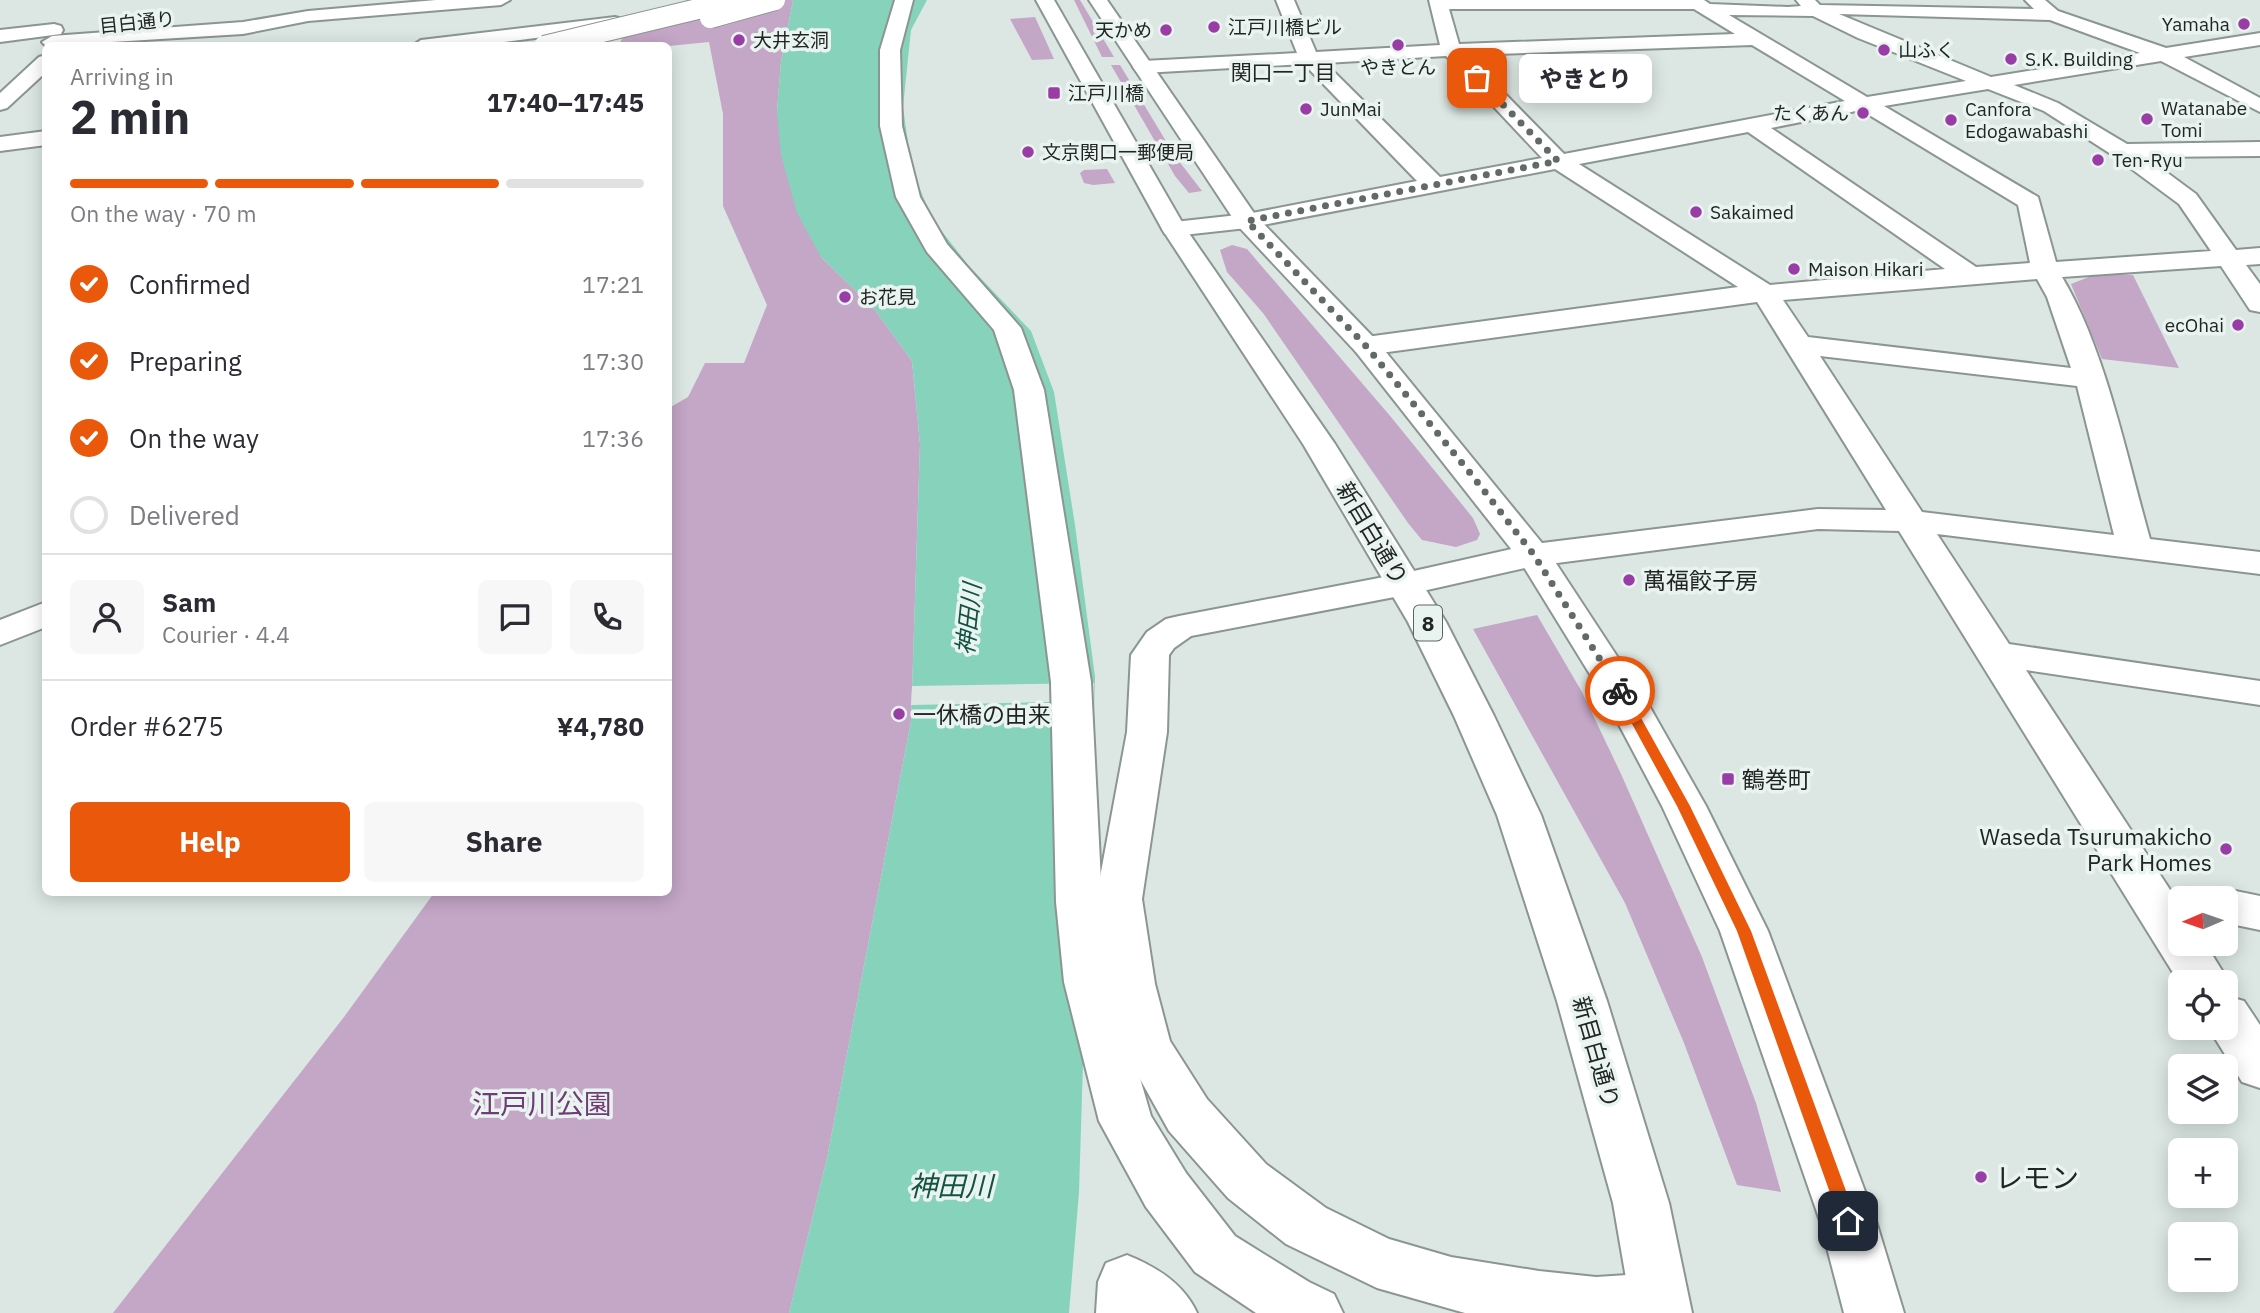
<!DOCTYPE html>
<html lang="en">
<head>
<meta charset="utf-8">
<style>
	body { margin:0; font-family:"IBM Plex Sans","Noto Sans JP",sans-serif; background:#f7f7f7; color:#2b2b33; height:100vh; display:flex; flex-direction:column; font-size:26px; white-space:nowrap }
	* { box-sizing:border-box; margin:0 }
	p { font-size:23px; color:#7c7c81 }
	.icon { flex:none; width:38px; height:38px; fill:none; stroke:currentColor; stroke-width:2; stroke-linecap:round; stroke-linejoin:round }
	.map { position:relative; flex:1; overflow:hidden }
	.sheet { position:absolute; left:42px; top:42px; width:630px; height:854px; display:flex; flex-direction:column; background:#fff; border-radius:10px; box-shadow:0 4px 18px #0003 }
	.sheet>* { flex:none }
	.needle { width:46px; rotate:268deg }
	.fabs { position:absolute; left:2168px; top:886px; display:grid; gap:14px }
	.fabs a { display:grid; place-items:center; width:70px; height:70px; border-radius:10px; background:#fff; box-shadow:0 4px 18px #0003; font-size:35px }
	.pin { position:absolute; display:grid; place-items:center; width:60px; height:60px; color:#fff; margin:-30px; border-radius:14px; box-shadow:0 4px 10px #0006 }
	.courier { position:absolute; display:grid; place-items:center; width:70px; height:70px; margin:-35px; border:5px solid #ea580c; border-radius:50%; background:#fff; color:#222; box-shadow:0 2px 9px #0007 }
	.bubble { position:absolute; height:49px; border-radius:10px; background:#fff; box-shadow:0 4px 18px #0003; font-size:23px; font-weight:800; line-height:49px; text-align:center }
	.headline em { font-style:normal; font-weight:800 }
	.headline div { display:flex; flex-direction:column-reverse }
	.headline { display:flex; align-items:center; justify-content:space-between; height:119px; padding:0 28px }
	h1 { font-size:46px; font-weight:800; line-height:52px }
	.bar { display:grid; grid-template-columns:repeat(4,1fr); gap:10px 7px; align-content:center; height:84px; padding:0 28px }
	.bar i { height:9px; border-radius:5px; background:#e1e1e2 }
	.bar .current { background:#ea580c }
	.bar p { grid-column:span 4 }
	.line { display:flex; align-items:center; gap:18px; padding:0 28px; border-top:2px solid #e1e1e2 }
	.line div { flex:1 }
	.round { display:grid; place-items:center; flex:none; width:74px; height:74px; border-radius:10px; background:#f7f7f7 }
	ol { padding:0 28px; list-style:none }
	li { display:flex; align-items:center; gap:21px; height:77px }
	li p { margin-inline-start:auto }
	li .icon { padding:7px; border-radius:50%; background:#ea580c; color:#fff; stroke-width:4 }
	li:last-child { color:#7c7c81 }
	li i { width:38px; height:38px; border:4px solid #e1e1e2; border-radius:50% }
	.primary-button { display:flex; gap:14px; margin-top:auto; padding:14px 28px }
	.primary-button a { flex:1; height:80px; border-radius:10px; background:#ea580c; color:#fff; font-size:28px; font-weight:800; line-height:80px; text-align:center }
	.primary-button a+a { background:#f7f7f7; color:#2b2b33 }
	.map>svg:first-child { display:block }
	.green { fill:#c4a6c7 }
	.water { fill:#87d2bb }
	.pier { fill:#dce7e3 }
	.lines { fill:none; stroke-linecap:round; stroke-linejoin:round }
	.street-casing { stroke:#8b9591; stroke-width:4 }
	.secondary-casing { stroke:#8b9591; stroke-width:4 }
	.primary-casing { stroke:#8b9591; stroke-width:4 }
	.highway-casing { stroke:#8b9591; stroke-width:4 }
	.street { fill:#fff; fill-rule:evenodd }
	.secondary { fill:#fff; fill-rule:evenodd }
	.primary { fill:#fff; fill-rule:evenodd }
	.highway { fill:#fff; fill-rule:evenodd }
	.highway-bridge-casing { stroke:#8b9591; stroke-width:22; stroke-linecap:butt }
	.highway-bridge { stroke:#fff; stroke-width:20 }
	.route { fill:#ea580c }
	.done { stroke:#626a67; stroke-width:7; stroke-dasharray:0 12.6 }
	.poi-dot { fill:#9a3ca5; stroke:#e9f4f0; stroke-width:2.5 }
	.labels { text-anchor:middle; dominant-baseline:central; stroke-width:7; stroke-linejoin:round; paint-order:stroke }
	.far-street-label { font-size:19px; fill:#212624; stroke:#e9f4f0 }
	.far-poi-label { font-size:19px; fill:#212624; stroke:#e9f4f0; text-anchor:start }
	.far-neighbourhood-label { font-size:21px; fill:#212624; stroke:#e9f4f0 }
	.shield { fill:#e9f4f0; stroke:#5d6461; stroke-width:2 }
	.shield-label { font-size:21px; font-weight:bold; fill:#212624 }
	.street-label { font-size:23px; fill:#212624; stroke:#e9f4f0 }
	.poi-label { font-size:23px; fill:#212624; stroke:#e9f4f0; text-anchor:start }
	.water-label { font-size:24px; font-style:italic; fill:#145243; stroke:#e9f4f0 }
	.near-park-label { font-size:28px; fill:#703b76; stroke:#e9f4f0 }
	.near-poi-label { font-size:28px; fill:#212624; stroke:#e9f4f0; text-anchor:start }
	.near-water-label { font-size:28px; font-style:italic; fill:#145243; stroke:#e9f4f0 }
</style>
</head>
<body>
<div class="map">
<svg width="2260" height="1313" viewBox="0 0 2260 1313">
	<rect width="100%" height="100%" fill="#dce7e3"/>
	<g class="green">
		<polygon points="687,0 793,0 781,62 777,111 821,257 875,310 912,361 920,444 911,721 827,1158 789,1313 113,1313 344,1017 434,893 668,892 669,408 688,397 705,363 744,363 767,305 723,206 723,114 709,42 669,46 619,45 624,34"/>
		<polygon points="1074,0 1080,0 1114,57 1102,57"/>
		<polygon points="1035,17 1054,59 1032,60 1010,19"/>
		<polygon points="1111,65 1120,65 1175,156 1202,191 1189,193 1175,176"/>
		<polygon points="1107,169 1115,183 1093,185 1084,183 1080,173 1084,170"/>
		<polygon points="1232,245 1247,249 1391,417 1473,518 1480,534 1477,540 1456,547 1422,540 1408,523 1263,313 1227,272 1220,250"/>
		<polygon points="2099,273 2133,275 2179,368 2102,359 2071,284"/>
		<polygon points="1537,615 1582,692 1621,774 1702,957 1756,1103 1781,1192 1737,1185 1684,1043 1625,903 1473,629"/>
	</g>
	<polygon class="water" points="793,0 927,0 911,30 903,107 912,171 933,220 969,266 1031,331 1054,392 1075,525 1095,677 1079,1192 1069,1313 789,1313 827,1158 911,721 920,444 912,361 875,310 821,257 797,213 781,155 777,111 781,62"/>
	<polygon class="pier" points="1094,683 1094,701 911,705 912,686"/>
	<g class="lines">
		<defs>
			<g id="street">
				<path d="M1276,0H1294L1316,52L1440,45L1429,0H1704L1710,4L1788,7L1801,6L1796,0H1815L1820,5L2034,9L2025,0H2045L2058,11L2166,48L2260,33V45L2184,57L2260,98V112L2161,61L2014,85L2058,103L2127,144L2260,142V156L2146,157L2196,194L2236,250L2260,248V264L2246,265L2260,284V312L2250,310L2221,266L2062,277C2105,348 2127,458 2150,539L2260,552V574L1937,534L2009,644L2260,681V705L2026,670L2180,905V943H2205L2229,982L2226,988V982L2180,984L1899,531L1818,529L1534,566L1405,595L1191,636L1174,648L1169,655L1167,732L1142,899L1155,984L1170,1041L1207,1099L1266,1164L1326,1208L1389,1239L1451,1257L1539,1271L1596,1277L1659,1273L1680,1281L1688,1300L1683,1313H1465L1377,1288L1286,1244L1228,1198L1169,1131L1121,1045L1107,984L1096,899L1127,732L1131,655L1147,632L1166,619L1179,616L1405,573L1534,544L1818,509L1886,510L1757,302L1366,355L1356,352L1352,346L1356,340L1366,337L1738,287L1555,169L1247,228L1174,236L1165,234L1162,229L1165,224L1174,222L1247,214L1417,181L1304,64L1143,73L1136,71L1133,67L1136,63L1143,61L1297,53ZM1449,9H1694L1735,34L1459,44ZM1839,14L2050,20L2140,53L1991,77ZM1729,15L1813,16L1858,38L1966,81L1867,97ZM1752,45L1845,101L1564,154L1467,55ZM1446,56L1542,158L1440,177L1325,63ZM1988,89L2044,111L2114,156L2179,204L2211,251L2056,262L2038,197L1884,106ZM1861,110L2018,205L2030,263L1976,267L1771,128ZM1748,132L1945,269L1770,285L1579,164ZM2037,279L2047,297L2071,368L1808,337L1783,300ZM1820,356L2077,386L2114,535L1922,512Z"/>
				<polygon points="615,17 622,19 624,23 622,27 473,46 412,46 421,40"/>
				<polygon points="46,602 46,627 0,645 0,620"/>
				<polygon points="2226,889 2260,896 2260,930 2226,923 2226,898 2208,898 2210,894"/>
				<polygon points="2226,996 2244,1001 2260,1025 2260,1088 2242,1082 2208,1027 2226,1027"/>
				<path d="M1127,1255C1157,1267 1184,1284 1197,1313H1096L1098,1282L1106,1263Z"/>
			</g>
			<polygon id="secondary" points="54,24 61,26 63,30 61,34 0,42 0,30"/>
			<g id="primary">
				<polygon points="436,0 510,0 501,5 308,21 243,34 46,46 42,42 52,36 243,22 308,11"/>
				<polygon points="1036,0 1054,0 1186,229 1335,444 1446,622 1494,716 1541,815 1607,1001 1669,1203 1692,1313 1632,1313 1613,1203 1557,1001 1497,815 1454,716 1408,622 1303,444 1162,229"/>
				<polygon points="1089,0 1107,0 1256,216 1376,340 1546,548 1647,702 1706,806 1768,931 1876,1221 1904,1313 1844,1313 1820,1221 1720,931 1662,806 1607,702 1519,559 1356,352 1238,226"/>
				<polygon points="46,55 46,72 7,108 0,110 0,93 39,57"/>
			</g>
			<g id="highway">
				<polygon points="895,0 913,0 900,50 902,126 920,197 947,244 1021,328 1044,390 1091,682 1102,902 1112,982 1151,1116 1186,1173 1235,1236 1309,1282 1334,1294 1343,1313 1256,1313 1195,1272 1146,1207 1099,1121 1064,982 1056,902 1051,682 1014,390 994,330 927,252 896,197 880,126 880,50"/>
				<polygon points="46,131 46,145 0,151 0,137"/>
			</g>
		</defs>
		<use href="#street" class="street-casing"/>
		<use href="#secondary" class="secondary-casing"/>
		<use href="#primary" class="primary-casing"/>
		<use href="#highway" class="highway-casing"/>
		<use href="#street" class="street"/>
		<use href="#secondary" class="secondary"/>
		<use href="#primary" class="primary"/>
		<use href="#highway" class="highway"/>
		<defs>
			<g id="highway-bridge">
				<polyline points="710,18 775,0"/>
				<polyline points="544,46 735,0"/>
			</g>
		</defs>
		<use href="#highway-bridge" class="highway-bridge-casing"/>
		<use href="#highway-bridge" class="highway-bridge"/>
	</g>
	<polygon class="route" points="1620,687 1626,691 1690,806 1751,931 1857,1221 1854,1226 1848,1228 1842,1226 1840,1221 1737,931 1677,806 1614,691"/>
	<g class="lines">
		<polyline class="done" points="1477,78 1558,161 1247,221 1366,346 1471,474 1534,555 1620,691"/>
	</g>
	<g class="poi-dot">
		<circle cx="2244" cy="24" r="7"/>
		<circle cx="1214" cy="27" r="7"/>
		<circle cx="1166" cy="30" r="7"/>
		<circle cx="739" cy="40" r="7"/>
		<circle cx="1398" cy="45" r="7"/>
		<circle cx="1884" cy="50" r="7"/>
		<circle cx="2011" cy="59" r="7"/>
		<rect x="1047" y="86" width="14" height="14" rx="3.5"/>
		<circle cx="1306" cy="109" r="7"/>
		<circle cx="1863" cy="113" r="7"/>
		<circle cx="2147" cy="119" r="7"/>
		<circle cx="1951" cy="120" r="7"/>
		<circle cx="1028" cy="152" r="7"/>
		<circle cx="2098" cy="160" r="7"/>
		<circle cx="1696" cy="212" r="7"/>
		<circle cx="1794" cy="269" r="7"/>
		<circle cx="845" cy="297" r="7"/>
		<circle cx="2238" cy="325" r="7"/>
		<circle cx="1629" cy="580" r="7"/>
		<circle cx="899" cy="714" r="7"/>
		<rect x="1721" y="772" width="14" height="14" rx="3.5"/>
		<circle cx="2226" cy="849" r="7"/>
		<circle cx="1981" cy="1177" r="7"/>
	</g>
	<g class="labels">
		<g class="far-street-label">
			<text transform="translate(137 22) rotate(-6)">目白通り</text>
		</g>
		<g class="far-poi-label">
			<text x="2230" y="24" text-anchor="end">Yamaha</text>
			<text x="1228" y="27">江戸川橋ビル</text>
			<text x="1152" y="30" text-anchor="end">天かめ</text>
			<text x="753" y="40">大井玄洞</text>
			<text x="1898" y="50">山ふく</text>
			<text x="2025" y="59">S.K. Building</text>
			<text x="1398" y="67" text-anchor="middle">やきとん</text>
			<text x="1068" y="93">江戸川橋</text>
			<text x="2161" y="108">Watanabe<tspan x="2161" dy="22">Tomi</tspan></text>
			<text x="1320" y="109">JunMai</text>
			<text x="1965" y="109">Canfora<tspan x="1965" dy="22">Edogawabashi</tspan></text>
			<text x="1849" y="113" text-anchor="end">たくあん</text>
			<text x="1042" y="152">文京関口一郵便局</text>
			<text x="2112" y="160">Ten-Ryu</text>
			<text x="1710" y="212">Sakaimed</text>
			<text x="1808" y="269">Maison Hikari</text>
			<text x="859" y="297">お花見</text>
			<text x="2224" y="325" text-anchor="end">ecOhai</text>
		</g>
		<g class="far-neighbourhood-label">
			<text x="1283" y="72">関口一丁目</text>
		</g>
		<rect class="shield" x="1414" y="605.5" width="28" height="35" rx="5"/>
		<g class="shield-label">
			<text x="1428" y="623">8</text>
		</g>
		<g class="street-label">
			<text transform="translate(1373 533) rotate(59)">新目白通り</text>
			<text transform="translate(1597 1052) rotate(74)">新目白通り</text>
		</g>
		<g class="poi-label">
			<text x="1643" y="580">萬福餃子房</text>
			<text x="913" y="714">一休橋の由来</text>
			<text x="1742" y="779">鶴巻町</text>
			<text x="2212" y="836" text-anchor="end">Waseda Tsurumakicho<tspan x="2212" dy="26">Park Homes</tspan></text>
		</g>
		<g class="water-label">
			<text transform="translate(968 619) rotate(-84)">神田川</text>
		</g>
		<g class="near-park-label">
			<text x="542" y="1103">江戸川公園</text>
		</g>
		<g class="near-poi-label">
			<text x="1995" y="1177">レモン</text>
		</g>
		<g class="near-water-label">
			<text x="951" y="1185">神田川</text>
		</g>
	</g>
</svg>
<div class="fabs">
<a><svg class="needle" viewBox="-14 -14 28 28"><path d="M0-13l5 13h-10z" fill="#e53935"/><path d="M0 13l5-13h-10z" fill="#7c7c81"/></svg></a>
<a><svg class="icon" aria-label="locate" viewBox="0 0 24 24"><circle cx="12" cy="12" r="6"/><path d="M12 2v4M12 18v4M2 12h4M18 12h4"/></svg></a>
<a><svg class="icon" aria-label="layers" viewBox="0 0 24 24"><path d="M12 4l9 5-9 5-9-5zM3 14l9 5 9-5"/></svg></a>
<a>+</a>
<a>−</a>
</div>
<div class="pin" style="left:1477px;top:78px;background:#ea580c"><svg class="icon" aria-label="bag" viewBox="0 0 24 24"><path d="M5 8h14l-1 12H6zM9 8a3 3 0 0 1 6 0"/></svg></div>
<div class="pin" style="left:1848px;top:1221px;background:#1f2937"><svg class="icon" aria-label="home" viewBox="0 0 24 24"><path d="M3 11l9-7 9 7M6 9v11h12V9"/></svg></div>
<div class="courier" style="left:1620px;top:691px"><svg class="icon" aria-label="bike" viewBox="0 0 24 24"><circle cx="6" cy="16" r="4"/><circle cx="18" cy="16" r="4"/><path d="M6 16l4-8h5l3 8M10 8l3 8H6M13 5h3"/></svg></div>
<div class="bubble" style="left:1519px;top:54px;width:133px">やきとり</div>
<section class="sheet">
<div class="headline"><div><h1>2 min</h1><p>Arriving in</p></div><em>17:40–17:45</em></div>
<div class="bar"><i class="current"></i><i class="current"></i><i class="current"></i><i></i><p>On the way · 70 m</p></div>
<ol>
<li><svg class="icon" aria-label="check" viewBox="0 0 24 24"><path d="M5 12l5 5 9-10"/></svg>Confirmed<p>17:21</p></li>
<li><svg class="icon" aria-label="check" viewBox="0 0 24 24"><path d="M5 12l5 5 9-10"/></svg>Preparing<p>17:30</p></li>
<li><svg class="icon" aria-label="check" viewBox="0 0 24 24"><path d="M5 12l5 5 9-10"/></svg>On the way<p>17:36</p></li>
<li><i></i>Delivered</li>
</ol>
<div class="line" style="height:126px"><a class="round"><svg class="icon" aria-label="person" viewBox="0 0 24 24"><circle cx="12" cy="8" r="4"/><path d="M4 21q1-7 8-7t8 7"/></svg></a><div><b>Sam</b><p>Courier · 4.4</p></div><a class="round"><svg class="icon" aria-label="chat" viewBox="0 0 24 24"><path d="M4 5h16v11H9l-5 4z"/></svg></a><a class="round"><svg class="icon" aria-label="phone" viewBox="0 0 24 24"><path d="M5 4h4l2 5-3 2q2 4 5 5l2-3 5 2v4C11 20 4 13 5 4z"/></svg></a></div>
<div class="line" style="height:91px"><div>Order #6275</div><b>¥4,780</b></div>
<div class="primary-button"><a>Help</a><a>Share</a></div>
</section>
</div>
</body>
</html>
